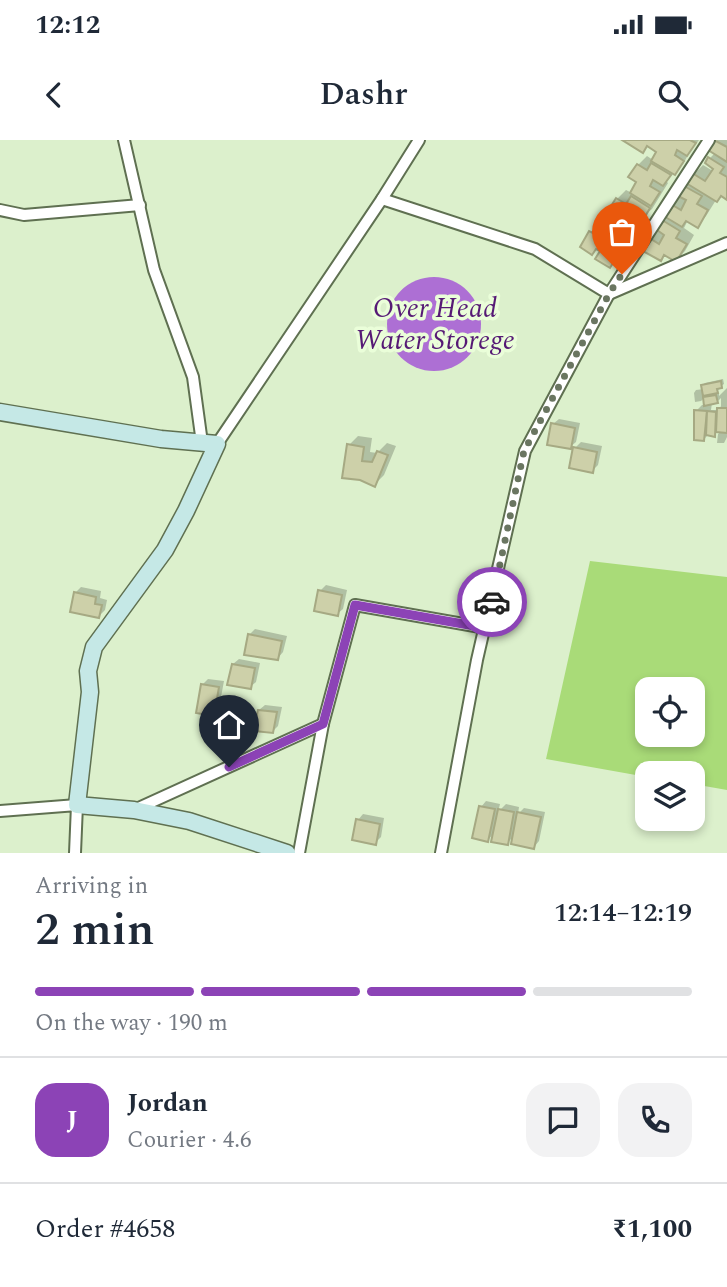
<!DOCTYPE html>
<html lang="en">
<head>
<meta charset="utf-8">
<style>
	body { margin:0; font-family:Spectral,serif; background:#f2f2f3; color:#1f2937; height:100vh; display:flex; flex-direction:column; font-size:26px; white-space:nowrap }
	* { box-sizing:border-box; margin:0 }
	p { font-size:23px; color:#747a83 }
	.icon { flex:none; width:38px; height:38px; fill:none; stroke:currentColor; stroke-width:2; stroke-linecap:round; stroke-linejoin:round }
	.map { position:relative; height:713px; overflow:hidden }
	.side { display:flex; flex-direction:column; background:#fff; flex:1 }
	.side>* { flex:none }
	.fabs { position:absolute; left:635px; top:537px; display:grid; gap:14px }
	.fabs a { display:grid; place-items:center; width:70px; height:70px; border-radius:14px; background:#fff; box-shadow:0 4px 10px #0003; font-size:35px }
	.pin { position:absolute; display:grid; place-items:center; width:60px; height:60px; color:#fff; margin:-72px -30px; border-radius:50% 50% 50% 0; rotate:-45deg; box-shadow:0 0 7px #0007 }
	.pin .icon { rotate:45deg }
	.courier { position:absolute; display:grid; place-items:center; width:70px; height:70px; margin:-35px; border:5px solid #8c43b6; border-radius:50%; background:#fff; color:#222; box-shadow:0 2px 9px #0007 }
	.overview em { font-style:normal; font-weight:600 }
	.overview div { display:flex; flex-direction:column-reverse }
	.overview { display:flex; align-items:center; justify-content:space-between; height:119px; padding:0 35px }
	h1 { font-size:46px; font-weight:600; line-height:52px }
	.bar { display:grid; grid-template-columns:repeat(4,1fr); gap:10px 7px; align-content:center; height:84px; padding:0 35px }
	.bar i { height:9px; border-radius:5px; background:#e0e1e3 }
	.bar .on { background:#8c43b6 }
	.bar p { grid-column:span 4 }
	.line { display:flex; align-items:center; gap:18px; padding:0 35px; border-top:2px solid #e0e1e3 }
	.line div { flex:1 }
	.round { display:grid; place-items:center; flex:none; width:74px; height:74px; border-radius:21px; background:#f2f2f3 }
	.status { display:flex; justify-content:space-between; align-items:center; height:49px; padding:0 35px; background:#fff; direction:ltr }
	.status svg { height:19px; fill:currentColor }
	header { display:flex; justify-content:space-between; align-items:center; height:91px; padding:0 35px; background:#fff; font-size:32px; font-weight:600 }
	.map>svg:first-child { display:block }
	.green { fill:#a9db78; fill-rule:evenodd }
	.water { fill:#ad6fd4 }
	.shadow { fill:#0003; fill-rule:evenodd }
	.building { fill:#cdd0a9; stroke:#a6a983; stroke-width:2 }
	.lines { fill:none; stroke-linecap:round; stroke-linejoin:round }
	.minor-casing { stroke:#5f7051; stroke-width:14 }
	.secondary-casing { stroke:#5f7051; stroke-width:19 }
	.minor { stroke:#fff; stroke-width:10 }
	.secondary { stroke:#c5e8e6; stroke-width:16 }
	.done { stroke:#6a7661; stroke-width:7; stroke-dasharray:0 12.6 }
	.route { stroke:#8c43b6; stroke-width:9 }
	.labels { text-anchor:middle; dominant-baseline:central; stroke-width:7; stroke-linejoin:round; paint-order:stroke }
	.water-label { font-size:28px; font-style:italic; fill:#561a75; stroke:#eafed9 }
</style>
</head>
<body>
<div class="status"><b>12:12</b><svg viewBox="0 0 49 12"><path d="M0 12V9h3v3zM5 12V6h3v6zM10 12V3h3v9zM15 12V0h3v12zM26 1h20v11H26zM47 4h2v5h-2z"/></svg></div>
<header><svg class="icon" aria-label="back" viewBox="0 0 24 24"><path d="M15 5l-7 7 7 7"/></svg>Dashr<svg class="icon" aria-label="search" viewBox="0 0 24 24"><circle cx="10" cy="10" r="6"/><path d="M15 15l6 6"/></svg></header>
<div class="map">
<svg width="727" height="713" viewBox="0 0 727 713">
	<rect width="100%" height="100%" fill="#dcf0cc"/>
	<path class="green" d="M590,421L727,437V650L693,644V634H648L647,637L546,619ZM648,550H693V595H648Z"/>
	<circle class="water" cx="434" cy="184" r="47"/>
	<g class="shadow">
		<polygon points="625,0 699,0 691,10 683,24 666,41 668,43 652,69 645,75 647,76 640,89 630,98 619,117 610,126 591,92 600,83 607,87 618,75 617,59 626,50 632,53 639,42 638,25 647,16 653,20 659,12 648,5"/>
		<polygon points="717,0 727,0 727,58 722,55 716,60 706,76 697,86 688,80 684,88 694,95 685,111 676,120 666,114 661,119 649,99 668,77 665,75 689,43 694,34 703,25 713,31 715,28 710,18 715,13"/>
		<path d="M723,239L724,244L719,247V249L714,254L719,253V256L727,248V297L724,303H717L718,294L723,290H717L714,295L709,294L704,299L696,271L702,265H706L704,258L701,261L695,262L694,253L696,250L704,249L703,245L705,243ZM721,258V266L719,270H711L712,263L717,262Z"/>
		<polygon points="559,279 580,283 576,302 570,307 553,284"/>
		<polygon points="358,296 372,298 370,312 377,313 387,303 396,306 384,335 374,345 360,339 349,305"/>
		<polygon points="581,302 602,306 598,325 592,331 575,308"/>
		<polygon points="326,445 347,450 343,469 337,474 320,451"/>
		<polygon points="81,447 101,451 100,458 107,460 105,470 99,476 75,453"/>
		<polygon points="255,489 287,496 283,512 278,518 249,495"/>
		<polygon points="239,519 260,523 256,542 250,547 233,524"/>
		<polygon points="208,539 224,541 219,568 213,574 202,545"/>
		<polygon points="265,565 282,567 278,586 272,592 259,570"/>
		<polygon points="486,661 500,664 498,672 506,664 519,667 518,674 524,668 545,672 539,701 534,707 514,696 507,703 495,692 488,700 481,667"/>
		<polygon points="363,674 384,678 381,697 375,703 358,680"/>
	</g>
	<g class="building">
		<polygon points="622,0 690,0 696,3 687,16 677,10 675,15 684,21 675,35 651,21 656,12 647,6 643,13"/>
		<polygon points="714,0 727,7 727,22 708,10"/>
		<polygon points="708,17 724,27 720,33 727,37 727,60 721,56 717,62 686,43 692,33 705,41 713,29 705,23"/>
		<polygon points="651,23 671,35 663,46 653,40 650,46 660,52 651,66 630,53 636,42 628,37 637,24 647,30"/>
		<polygon points="684,46 702,56 697,64 708,70 698,88 686,81 682,87 662,75 669,63 681,70 686,60 678,56"/>
		<polygon points="631,56 650,68 643,80 633,73 629,79 640,86 631,100 609,86 616,76 608,71 616,58 626,64"/>
		<polygon points="662,80 680,91 676,98 687,104 676,122 664,115 661,121 641,110 648,97 659,104 664,95 657,90"/>
		<polygon points="604,88 620,97 616,104 622,108 610,128 595,119 600,111 596,109 592,115 580,107 589,91 599,96"/>
		<polygon points="721,241 722,248 717,249 718,253 703,256 701,245"/>
		<polygon points="716,255 718,263 704,266 703,257"/>
		<polygon points="717,268 727,268 727,293 716,292"/>
		<polygon points="694,270 707,271 704,301 694,300"/>
		<polygon points="707,271 716,272 715,297 706,295"/>
		<polygon points="551,283 575,288 571,309 547,305"/>
		<polygon points="347,304 364,307 362,321 372,322 377,311 388,315 375,347 360,340 342,338"/>
		<polygon points="573,307 597,312 593,333 569,328"/>
		<polygon points="318,450 342,455 338,476 314,471"/>
		<polygon points="74,452 96,457 95,464 102,465 99,478 70,472"/>
		<polygon points="248,494 282,501 278,520 244,515"/>
		<polygon points="232,524 255,528 251,549 227,545"/>
		<polygon points="201,544 219,547 214,576 196,573"/>
		<polygon points="258,570 277,572 273,593 253,591"/>
		<polygon points="479,666 495,669 488,702 472,698"/>
		<polygon points="498,669 514,672 508,705 491,702"/>
		<polygon points="517,672 541,677 534,709 511,704"/>
		<polygon points="356,679 380,684 376,705 352,700"/>
	</g>
	<g class="lines">
		<defs>
			<g id="minor">
				<polyline points="124,0 154,130 193,237 202,303"/>
				<polyline points="382,59 535,109 609,154 525,311 477,520 441,713"/>
				<polyline points="0,70 24,75 140,65"/>
				<polyline points="609,154 709,0"/>
				<polyline points="609,154 727,103"/>
				<polyline points="217,304 382,59 419,0"/>
				<polyline points="134,670 323,584"/>
				<polyline points="0,671 77,665 75,713"/>
				<polyline points="299,713 323,584 355,465 486,488"/>
			</g>
			<polyline id="secondary" points="0,272 161,299 217,304 186,371 165,410 94,507 88,531 90,552 77,665 134,670 189,681 287,713"/>
		</defs>
		<use href="#minor" class="minor-casing"/>
		<use href="#secondary" class="secondary-casing"/>
		<use href="#minor" class="minor"/>
		<use href="#secondary" class="secondary"/>
	</g>
	<g class="lines">
		<polyline class="done" points="492,462 524,311 609,154 622,134"/>
		<polyline class="route" points="229,627 323,584 355,465 486,488 492,462"/>
	</g>
	<g class="labels">
		<g class="water-label">
			<text x="435" y="168">Over Head<tspan x="435" dy="32">Water Storege</tspan></text>
		</g>
	</g>
</svg>
<div class="fabs">
<a><svg class="icon" aria-label="locate" viewBox="0 0 24 24"><circle cx="12" cy="12" r="6"/><path d="M12 2v4M12 18v4M2 12h4M18 12h4"/></svg></a>
<a><svg class="icon" aria-label="layers" viewBox="0 0 24 24"><path d="M12 4l9 5-9 5-9-5zM3 14l9 5 9-5"/></svg></a>
</div>
<div class="pin" style="left:622px;top:134px;background:#ea580c"><svg class="icon" aria-label="bag" viewBox="0 0 24 24"><path d="M5 8h14l-1 12H6zM9 8a3 3 0 0 1 6 0"/></svg></div>
<div class="pin" style="left:229px;top:627px;background:#1f2937"><svg class="icon" aria-label="home" viewBox="0 0 24 24"><path d="M3 11l9-7 9 7M6 9v11h12V9"/></svg></div>
<div class="courier" style="left:492px;top:462px"><svg class="icon" aria-label="car" viewBox="0 0 24 24"><path d="M5 17H2v-5l4-1 3-4h7l3 4 3 1v5h-3M9 17h6M6 11h13"/><circle cx="7" cy="17" r="2"/><circle cx="17" cy="17" r="2"/></svg></div>
</div>
<section class="side">
<div class="overview"><div><h1>2 min</h1><p>Arriving in</p></div><em>12:14–12:19</em></div>
<div class="bar"><i class="on"></i><i class="on"></i><i class="on"></i><i></i><p>On the way · 190 m</p></div>
<div class="line" style="height:126px"><b class="round" style="background:#8c43b6;color:#fff">J</b><div><b>Jordan</b><p>Courier · 4.6</p></div><a class="round"><svg class="icon" aria-label="chat" viewBox="0 0 24 24"><path d="M4 5h16v11H9l-5 4z"/></svg></a><a class="round"><svg class="icon" aria-label="phone" viewBox="0 0 24 24"><path d="M5 4h4l2 5-3 2q2 4 5 5l2-3 5 2v4C11 20 4 13 5 4z"/></svg></a></div>
<div class="line" style="height:91px"><div>Order #4658</div><b>₹1,100</b></div>
</section>
</body>
</html>
